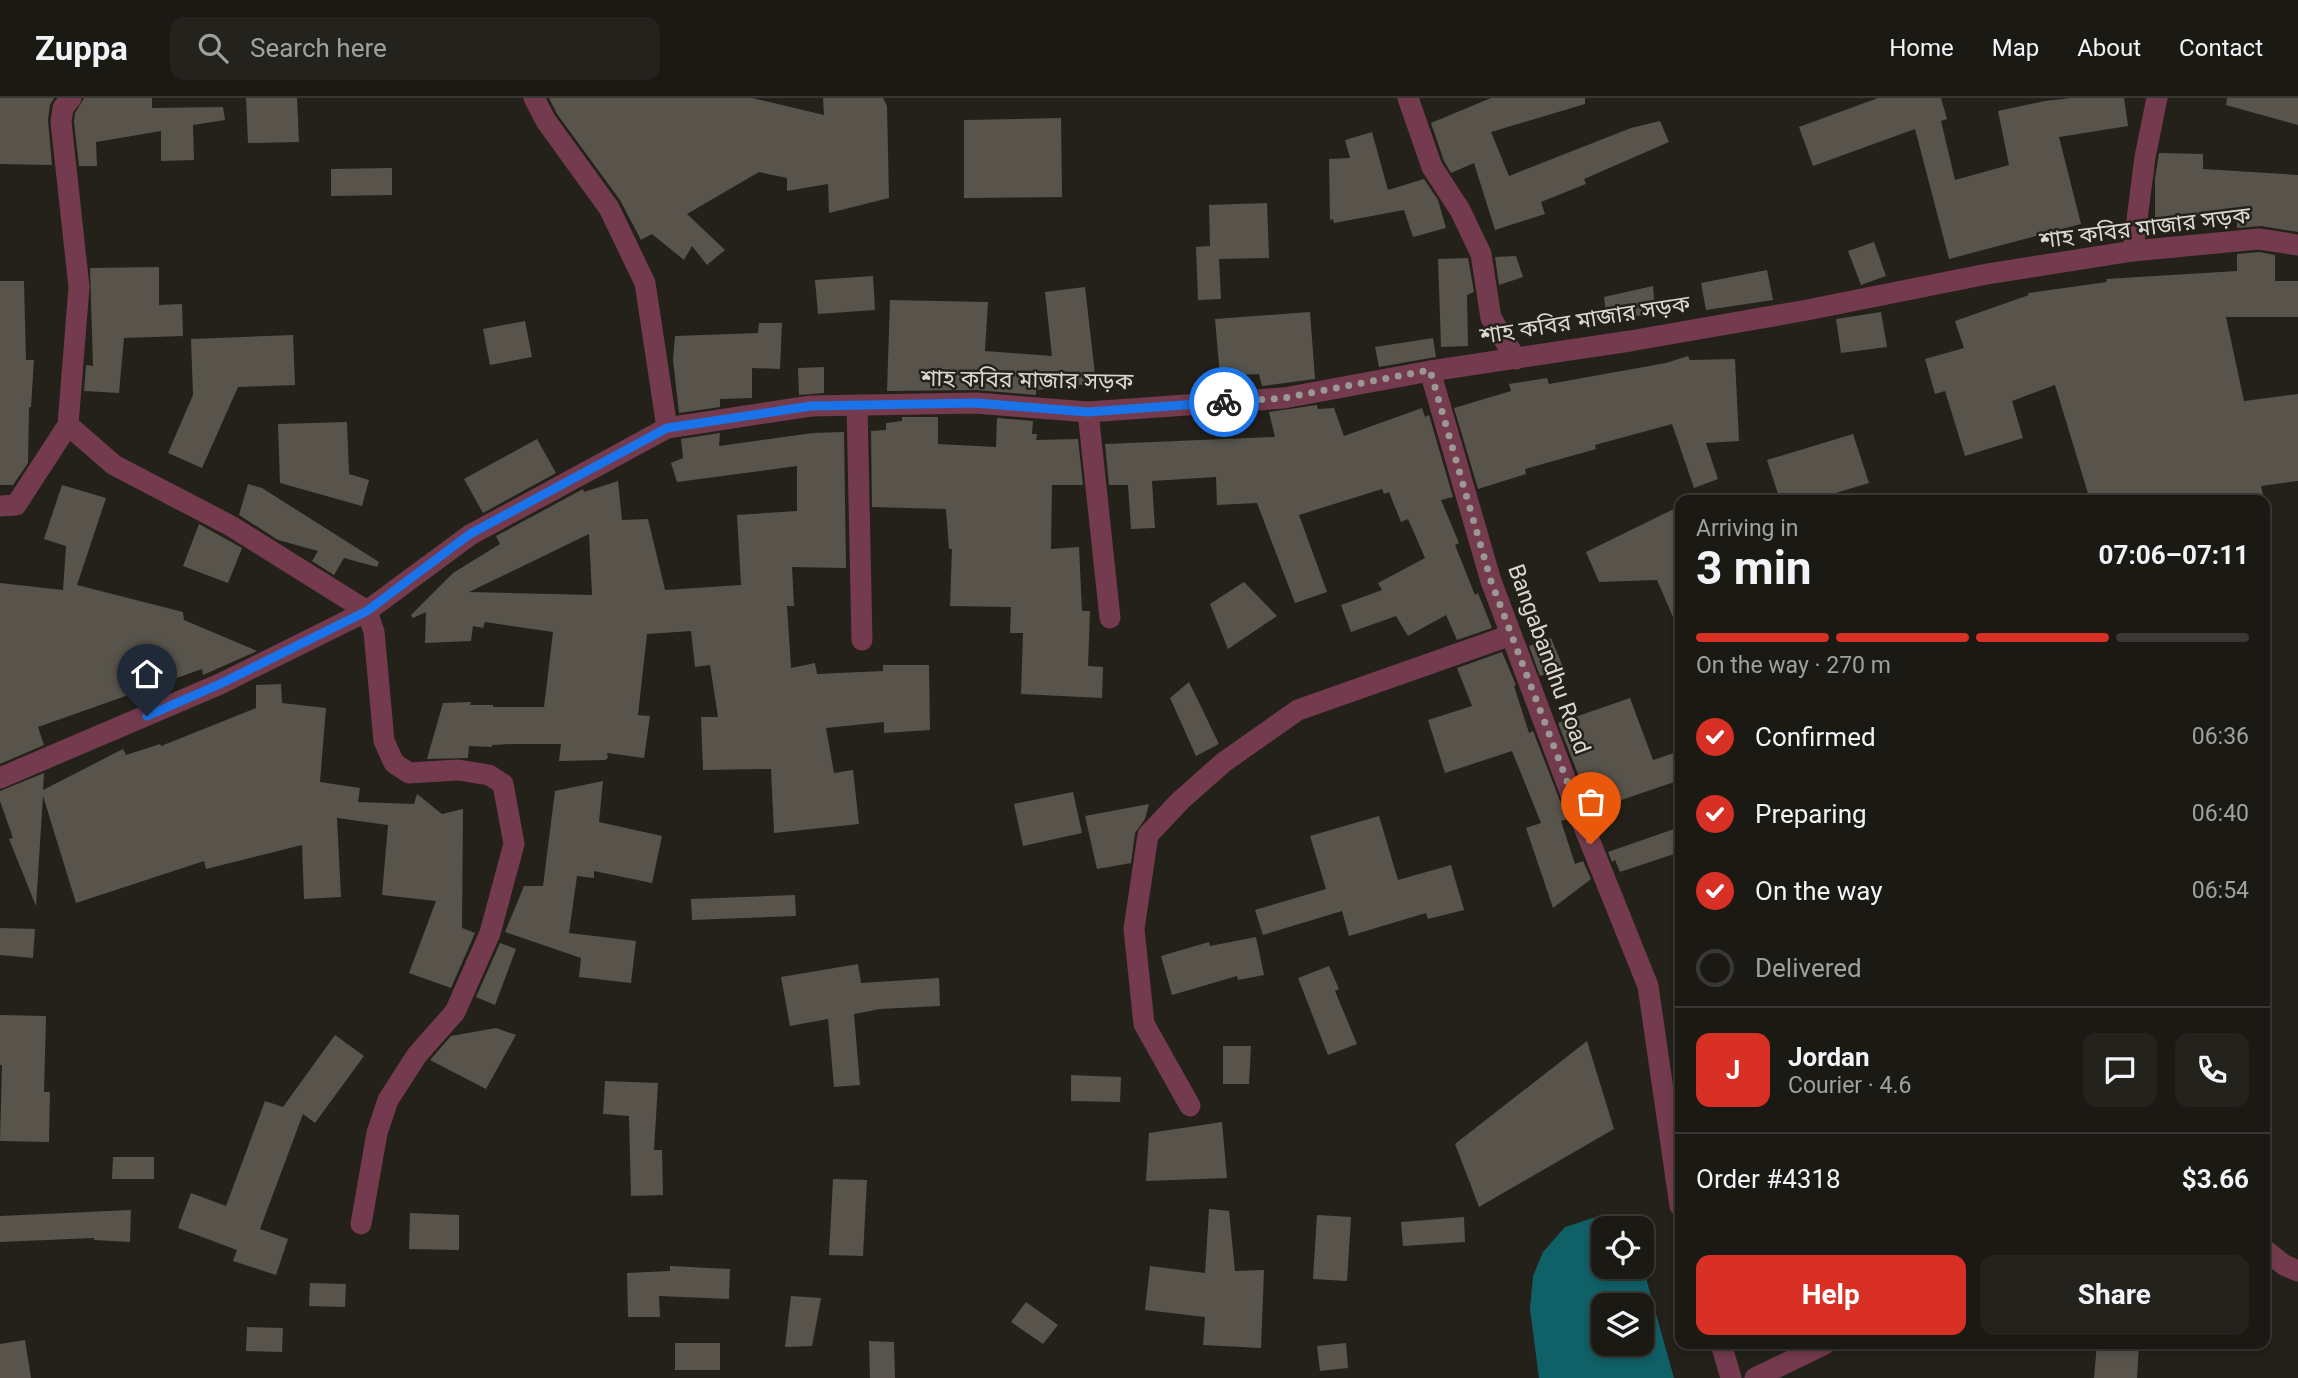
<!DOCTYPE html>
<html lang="en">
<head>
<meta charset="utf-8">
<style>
	body { margin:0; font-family:Roboto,"Noto Sans Bengali",sans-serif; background:#24221d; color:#f1f3f6; height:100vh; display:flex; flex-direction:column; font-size:26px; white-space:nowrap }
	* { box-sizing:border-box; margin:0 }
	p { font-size:23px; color:#a0a0a0 }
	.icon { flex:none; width:38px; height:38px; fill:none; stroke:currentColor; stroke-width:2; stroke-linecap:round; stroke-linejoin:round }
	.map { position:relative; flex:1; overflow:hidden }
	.drawer { position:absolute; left:1675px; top:397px; width:595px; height:854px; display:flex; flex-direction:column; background:#1b1914; border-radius:14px; box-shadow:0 4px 10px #0003,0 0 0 2px #393834 }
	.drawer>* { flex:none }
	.controls { position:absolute; left:1591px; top:1118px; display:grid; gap:14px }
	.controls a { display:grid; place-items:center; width:63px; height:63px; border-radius:14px; background:#1b1914; box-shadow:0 4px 10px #0003,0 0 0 2px #393834; font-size:35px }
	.pin { position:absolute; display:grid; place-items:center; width:60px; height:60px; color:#fff; margin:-72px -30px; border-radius:50% 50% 50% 0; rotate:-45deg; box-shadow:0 0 7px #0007 }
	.pin .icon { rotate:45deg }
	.courier { position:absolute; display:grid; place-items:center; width:70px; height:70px; margin:-35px; border:5px solid #1a73e8; border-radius:50%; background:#fff; color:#222; box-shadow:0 2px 9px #0007 }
	.headline em { font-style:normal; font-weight:700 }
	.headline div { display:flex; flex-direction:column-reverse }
	.headline { display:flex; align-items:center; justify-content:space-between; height:119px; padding:0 21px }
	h1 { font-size:46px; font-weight:700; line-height:52px }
	.bar { display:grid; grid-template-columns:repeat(4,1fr); gap:10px 7px; align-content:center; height:84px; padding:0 21px }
	.bar i { height:9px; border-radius:5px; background:#393834 }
	.bar .selected { background:#d93025 }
	.bar p { grid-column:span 4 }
	.line { display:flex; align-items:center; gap:18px; padding:0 21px; border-top:2px solid #393834 }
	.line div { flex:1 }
	.round { display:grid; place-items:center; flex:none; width:74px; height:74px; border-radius:14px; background:#24221d }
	ol { padding:0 21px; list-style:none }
	li { display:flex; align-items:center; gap:21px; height:77px }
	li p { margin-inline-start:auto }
	li .icon { padding:7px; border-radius:50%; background:#d93025; color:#fff; stroke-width:4 }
	li:last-child { color:#a0a0a0 }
	li i { width:38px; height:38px; border:4px solid #393834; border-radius:50% }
	.button { display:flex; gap:14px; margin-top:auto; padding:14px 21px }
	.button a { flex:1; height:80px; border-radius:14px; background:#d93025; color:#fff; font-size:28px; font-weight:700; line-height:80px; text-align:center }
	.button a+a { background:#24221d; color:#f1f3f6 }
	header { display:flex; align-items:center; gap:42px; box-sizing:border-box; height:98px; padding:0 35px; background:#1b1914; border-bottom:2px solid #393834 }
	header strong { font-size:33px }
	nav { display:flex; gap:38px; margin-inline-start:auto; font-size:24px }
	.search { width:490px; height:63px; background:#24221d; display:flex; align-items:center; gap:18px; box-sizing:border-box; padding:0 24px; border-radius:14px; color:#a0a0a0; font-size:26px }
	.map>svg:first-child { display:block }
	.water { fill:#106067; fill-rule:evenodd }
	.building { fill:#58544c; fill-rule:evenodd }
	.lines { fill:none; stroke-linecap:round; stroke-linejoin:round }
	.minor { stroke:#733b4d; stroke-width:21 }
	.tertiary { stroke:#733b4d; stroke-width:21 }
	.done { stroke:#9b9893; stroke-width:7; stroke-dasharray:0 12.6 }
	.route { stroke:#1a73e8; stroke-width:9 }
	.labels { text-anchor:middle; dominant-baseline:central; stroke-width:5; stroke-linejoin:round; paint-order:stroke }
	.street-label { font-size:23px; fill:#dbd8d4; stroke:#24211a }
</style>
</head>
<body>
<header>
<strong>Zuppa</strong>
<div class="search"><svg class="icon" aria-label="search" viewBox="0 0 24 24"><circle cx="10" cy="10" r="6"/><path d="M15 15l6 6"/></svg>Search here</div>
<nav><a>Home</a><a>Map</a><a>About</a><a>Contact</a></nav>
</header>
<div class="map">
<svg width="2298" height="1280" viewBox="0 0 2298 1280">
	<rect width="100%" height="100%" fill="#24211a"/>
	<path class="water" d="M1599,1118H1623L1632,1130H1603V1169H1642V1166L1674,1280H1539L1530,1211L1533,1178L1543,1154L1565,1129ZM1603,1208H1642V1246H1603Z"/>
	<g class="building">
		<polygon points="0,0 54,0 50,7 48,22 52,67 0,66"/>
		<polygon points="84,0 152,0 152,10 223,9 225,22 193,27 194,62 161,63 161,33 96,44 97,68 79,68 74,24 75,15"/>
		<polygon points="246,0 297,0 299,44 248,45"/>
		<polygon points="549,0 752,0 824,17 823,0 883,0 887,8 889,100 829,115 828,86 787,93 787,80 759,74 687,116 725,152 707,167 692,148 684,162 652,136 641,142 620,102 557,16"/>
		<polygon points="1491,0 1585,0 1585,6 1491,34 1509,78 1631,30 1660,23 1669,44 1584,81 1586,86 1541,104 1545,116 1495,132 1474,65 1451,75 1444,63 1431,25"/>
		<polygon points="1878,0 1941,0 1947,21 1941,23 1955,82 2009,67 1998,13 2045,3 2071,0 2124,0 2128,28 2059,39 2081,126 1949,161 1915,31 1813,68 1799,29"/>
		<polygon points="2227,0 2298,0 2298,27 2226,7"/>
		<polygon points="1061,20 1062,99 964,100 964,22"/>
		<polygon points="1372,34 1388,92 1424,81 1438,102 1446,130 1413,139 1404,112 1334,125 1333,121 1330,122 1329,61 1350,60 1345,42"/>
		<polygon points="2159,55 2203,56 2203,71 2298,77 2298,134 2261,128 2237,130 2237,120 2155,119 2155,81"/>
		<polygon points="392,70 392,97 331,98 331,71"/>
		<polygon points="1267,105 1269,160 1219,161 1221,201 1198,202 1196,149 1210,148 1209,107"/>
		<polygon points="1874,144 1886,178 1861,187 1848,153"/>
		<polygon points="2259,154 2275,157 2275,183 2298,183 2298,219 2226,219 2244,303 2298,296 2298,383 2261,388 2264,402 2090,402 2055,287 2012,303 2023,340 1965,358 1945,293 1935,296 1925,261 1964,250 1955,223 2029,197 2028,195 2107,184 2106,181 2237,173 2237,156"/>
		<polygon points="1516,158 1523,179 1499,187 1495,159"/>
		<polygon points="1468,160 1474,194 1467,197 1468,248 1441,249 1438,161"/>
		<polygon points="159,169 159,207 182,206 183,238 124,240 119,295 84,293 86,267 93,268 90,170"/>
		<polygon points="1767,172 1773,202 1706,212 1701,185"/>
		<polygon points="873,178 875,212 818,216 815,182"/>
		<polygon points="0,183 24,183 26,262 34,262 31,309 29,309 28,365 13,387 0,387"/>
		<polygon points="1653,188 1655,215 1607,223 1604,199"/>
		<polygon points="1085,189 1096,285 1036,292 1036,297 976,292 887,293 890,202 988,204 985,253 1052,258 1045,194"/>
		<polygon points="1310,214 1315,281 1262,288 1259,276 1220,278 1215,221"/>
		<polygon points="1881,214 1887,249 1841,255 1836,221"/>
		<polygon points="525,223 532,259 490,267 483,231"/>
		<polygon points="759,225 782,225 780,271 752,270 752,300 720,301 720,309 679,315 673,262 675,238 758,235"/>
		<polygon points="293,237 295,287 238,289 202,370 168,355 193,297 191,241"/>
		<polygon points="1433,240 1436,259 1379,269 1375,249"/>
		<polygon points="1688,258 1690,262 1735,261 1739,343 1706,345 1718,381 1694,390 1672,326 1595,347 1596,351 1525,371 1526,376 1478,391 1454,310 1511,293 1509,286 1547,280 1549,286 1666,265"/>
		<polygon points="824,269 824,295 799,297 798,270"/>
		<polygon points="1317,307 1318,311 1334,310 1344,338 1422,310 1425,319 1429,317 1453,399 1441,402 1459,445 1455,447 1475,497 1478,495 1492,530 1457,542 1446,517 1408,538 1396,518 1351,534 1341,507 1382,492 1378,485 1425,460 1408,421 1401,424 1389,394 1384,396 1382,391 1299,417 1327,494 1295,505 1257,405 1217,407 1216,379 1152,383 1155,430 1131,431 1128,387 1109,387 1105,346 1275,339 1269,314"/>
		<polygon points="902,319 938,319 938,346 996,349 997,320 1033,323 1032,336 1037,336 1036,342 1078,341 1083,387 1052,387 1051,451 1079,449 1082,513 1090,513 1088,568 1103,569 1102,600 1021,596 1023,535 1010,535 1011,509 950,508 952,451 949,451 946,411 872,409 871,333 886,332 886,325 902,323"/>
		<polygon points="347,324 349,376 369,382 362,408 280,385 278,326"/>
		<path d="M844,334L846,470L792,469L794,508H787L791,570L815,565L817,576L883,573V567H929L930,632L884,635V624L826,630L834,675L853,672L859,726L774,735L771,671L703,672L701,619H718L710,567L695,569L691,533L647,536L638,617L650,618L644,660L607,655L608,660L605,662L559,663L561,646H512L492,647V649L469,648L468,660L427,661L443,605L471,604L470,607H493V609H544L553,534L485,524L483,530L473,528L471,543L425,545L426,514L413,520L411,517L453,475L500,446L496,438L583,391L584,394L618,383L622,422L648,421L665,492L741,487L737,417L797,413V368L677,384L671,365L683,360L681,341L720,335L719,348L813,335ZM589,436L592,497L469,494Z"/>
		<polygon points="1853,336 1869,385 1812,402 1780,402 1767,362"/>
		<polygon points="537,341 556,375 483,415 464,381"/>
		<polygon points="248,386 262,390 379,464 377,469 344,460 334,477 312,463 318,453 278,442 239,417"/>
		<polygon points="62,387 106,400 77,487 183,514 184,522 257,553 203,577 202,571 38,629 44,647 0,666 0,485 63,492 66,448 44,441"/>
		<polygon points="1680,408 1680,535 1657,482 1599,484 1586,454"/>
		<polygon points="199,426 242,450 228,485 183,468"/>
		<polygon points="1244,484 1277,518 1228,551 1210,506"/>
		<polygon points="1551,540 1563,569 1540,578 1529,548"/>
		<polygon points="1502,554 1516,587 1514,588 1529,635 1533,633 1567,721 1561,723 1575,766 1583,763 1591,781 1553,810 1526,730 1541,725 1512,653 1445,675 1428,622 1472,608 1457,570"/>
		<polygon points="1189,584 1219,646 1196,658 1170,600"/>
		<polygon points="281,586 282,605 326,610 320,684 360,690 358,704 414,706 417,696 442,716 463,711 462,830 475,835 451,890 409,875 436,803 382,797 388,727 337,720 341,799 304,801 302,747 206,771 204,763 76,805 43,698 36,808 9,741 13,740 0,703 0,693 44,675 43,692 123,651 126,657 160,646 161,648 256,610 256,587"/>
		<polygon points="1630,600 1653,662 1680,653 1680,682 1592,712 1558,625"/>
		<polygon points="603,683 599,724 662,738 652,785 594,773 594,780 577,778 569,835 636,843 631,885 579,879 581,860 505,834 524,788 543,788 555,693"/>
		<polygon points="1073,694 1082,735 1023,748 1014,706"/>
		<polygon points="1149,706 1145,721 1135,735 1131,765 1097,771 1085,718"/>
		<polygon points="1379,718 1398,782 1451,767 1464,812 1428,821 1426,815 1349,838 1342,813 1263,837 1255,812 1326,791 1310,738"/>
		<polygon points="1680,729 1680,754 1620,774 1615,762 1612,764 1608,754"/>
		<polygon points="795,797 796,818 692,822 691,801"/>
		<polygon points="0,830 35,831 33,860 0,857"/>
		<polygon points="1256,839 1264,877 1238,882 1237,878 1172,897 1161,858 1209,844 1210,848"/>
		<polygon points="500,845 516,851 495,907 476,899"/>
		<polygon points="858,866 861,885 939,880 940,908 880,911 854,916 860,987 834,989 828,921 790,928 781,879"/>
		<polygon points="1329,868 1339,891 1335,893 1357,946 1328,957 1298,880"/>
		<polygon points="0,917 46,918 44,994 50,994 49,1044 0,1043 2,967 0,967"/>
		<polygon points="496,930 516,937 486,991 430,962 451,938"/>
		<polygon points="335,937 364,958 315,1025 303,1016 260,1131 288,1141 276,1177 233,1163 237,1152 178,1130 191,1095 226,1108 265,1003 283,1009"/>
		<polygon points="1587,943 1614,1031 1479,1109 1455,1046"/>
		<polygon points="1223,948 1251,948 1249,986 1223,986"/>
		<polygon points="1071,977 1121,979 1120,1004 1071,1003"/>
		<polygon points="605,983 658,985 654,1052 662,1052 663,1097 631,1098 629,1018 603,1016"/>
		<polygon points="1222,1024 1227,1080 1146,1083 1149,1035"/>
		<polygon points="113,1059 154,1059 154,1081 112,1081"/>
		<polygon points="833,1081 867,1082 863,1158 829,1157"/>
		<polygon points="1209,1111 1229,1113 1235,1173 1264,1172 1261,1250 1203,1247 1205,1219 1145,1212 1150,1168 1205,1175"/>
		<polygon points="131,1112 130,1144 94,1142 94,1140 0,1144 0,1118"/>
		<polygon points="410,1115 459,1117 459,1152 409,1151"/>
		<polygon points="1317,1117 1351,1119 1347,1183 1313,1181"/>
		<polygon points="1464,1119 1465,1144 1403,1148 1401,1124"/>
		<polygon points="670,1168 730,1171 729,1201 659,1198 660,1219 628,1219 627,1175 670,1173"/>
		<polygon points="310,1185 346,1186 345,1209 309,1208"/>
		<polygon points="791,1198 821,1200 812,1248 785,1249"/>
		<polygon points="1026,1204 1058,1227 1043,1246 1011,1224"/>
		<polygon points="247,1229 283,1230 282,1254 246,1253"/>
		<polygon points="25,1242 31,1280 0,1280 0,1246"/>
		<polygon points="869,1243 894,1244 895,1280 870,1280"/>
		<rect x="675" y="1245" width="45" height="27"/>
		<polygon points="1346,1245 1348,1270 1320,1273 1317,1248"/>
		<polygon points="2097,1246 2139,1246 2137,1280 2094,1280"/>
	</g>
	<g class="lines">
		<g class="minor">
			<polyline points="534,0 546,23 609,110 645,185 667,330"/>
			<polyline points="1408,0 1432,69 1460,112 1481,156 1491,220 1516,261"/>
			<polyline points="2133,153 2145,59 2157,0"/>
			<polyline points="1430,273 1491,483 1572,699 1648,888 1680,1108"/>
			<polyline points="857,307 862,542"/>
			<polyline points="1088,314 1110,520"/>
			<polyline points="68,327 114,367 231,428 367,513 374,534 384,643 394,665 409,675 458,672 489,677 503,686 514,746 490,835 455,914 417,957 388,1002 377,1035 361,1126"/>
			<polyline points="0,408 16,407 68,327 79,189 61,24 63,10 71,0"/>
			<polyline points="1190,1008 1144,926 1134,831 1148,737 1180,703 1224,664 1298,612 1511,537"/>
			<polyline points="2264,1151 2284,1167 2298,1173"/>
			<polyline points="1721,1246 1731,1280"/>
			<polyline points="1755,1280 1825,1246"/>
		</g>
		<polyline class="tertiary" points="0,680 220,586 367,513 470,437 667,330 811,308 976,305 1088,314 1284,300 1430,273 1630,243 1807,212 1987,176 2133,153 2259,141 2298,147"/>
	</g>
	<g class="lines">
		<polyline class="done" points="1224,304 1284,300 1430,272 1491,483 1591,746"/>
		<polyline class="route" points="147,618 220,586 367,513 470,436 667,330 811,308 976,305 1088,314 1224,304"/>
	</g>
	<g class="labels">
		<g class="street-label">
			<text transform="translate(2145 130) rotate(-7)">শাহ কবির মাজার সড়ক</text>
			<text transform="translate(1585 222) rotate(-9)">শাহ কবির মাজার সড়ক</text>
			<text transform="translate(1027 282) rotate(1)">শাহ কবির মাজার সড়ক</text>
			<text transform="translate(1549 561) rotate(70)">Bangabandhu Road</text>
		</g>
	</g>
</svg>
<div class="controls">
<a><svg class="icon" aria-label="locate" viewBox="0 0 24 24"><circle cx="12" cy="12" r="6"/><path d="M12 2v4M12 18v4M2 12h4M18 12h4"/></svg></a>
<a><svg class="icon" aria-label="layers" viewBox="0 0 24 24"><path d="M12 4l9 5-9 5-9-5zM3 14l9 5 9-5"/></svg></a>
</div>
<div class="pin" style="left:1591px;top:746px;background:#ea580c"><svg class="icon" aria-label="bag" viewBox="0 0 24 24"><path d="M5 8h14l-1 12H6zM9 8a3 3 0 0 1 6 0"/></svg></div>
<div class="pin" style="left:147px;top:618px;background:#1f2937"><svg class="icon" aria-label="home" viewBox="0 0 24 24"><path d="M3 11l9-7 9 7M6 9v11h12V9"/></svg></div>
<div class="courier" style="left:1224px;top:304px"><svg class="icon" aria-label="bike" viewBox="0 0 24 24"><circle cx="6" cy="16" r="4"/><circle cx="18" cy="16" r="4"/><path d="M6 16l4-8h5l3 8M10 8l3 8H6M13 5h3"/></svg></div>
<section class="drawer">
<div class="headline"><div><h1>3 min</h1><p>Arriving in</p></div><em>07:06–07:11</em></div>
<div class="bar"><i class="selected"></i><i class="selected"></i><i class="selected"></i><i></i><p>On the way · 270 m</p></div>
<ol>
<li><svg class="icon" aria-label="check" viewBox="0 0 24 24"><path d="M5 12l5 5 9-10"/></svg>Confirmed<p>06:36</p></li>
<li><svg class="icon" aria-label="check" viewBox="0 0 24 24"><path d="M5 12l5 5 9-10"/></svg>Preparing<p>06:40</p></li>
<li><svg class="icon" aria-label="check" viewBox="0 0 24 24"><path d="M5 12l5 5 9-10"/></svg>On the way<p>06:54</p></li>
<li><i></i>Delivered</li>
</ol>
<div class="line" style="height:126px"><b class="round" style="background:#d93025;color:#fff">J</b><div><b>Jordan</b><p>Courier · 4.6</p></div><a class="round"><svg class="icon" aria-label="chat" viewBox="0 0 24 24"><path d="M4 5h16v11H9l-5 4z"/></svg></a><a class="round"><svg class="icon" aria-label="phone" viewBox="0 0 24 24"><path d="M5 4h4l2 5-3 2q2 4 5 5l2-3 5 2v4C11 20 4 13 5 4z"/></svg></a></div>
<div class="line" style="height:91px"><div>Order #4318</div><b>$3.66</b></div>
<div class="button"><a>Help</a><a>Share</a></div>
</section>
</div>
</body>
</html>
